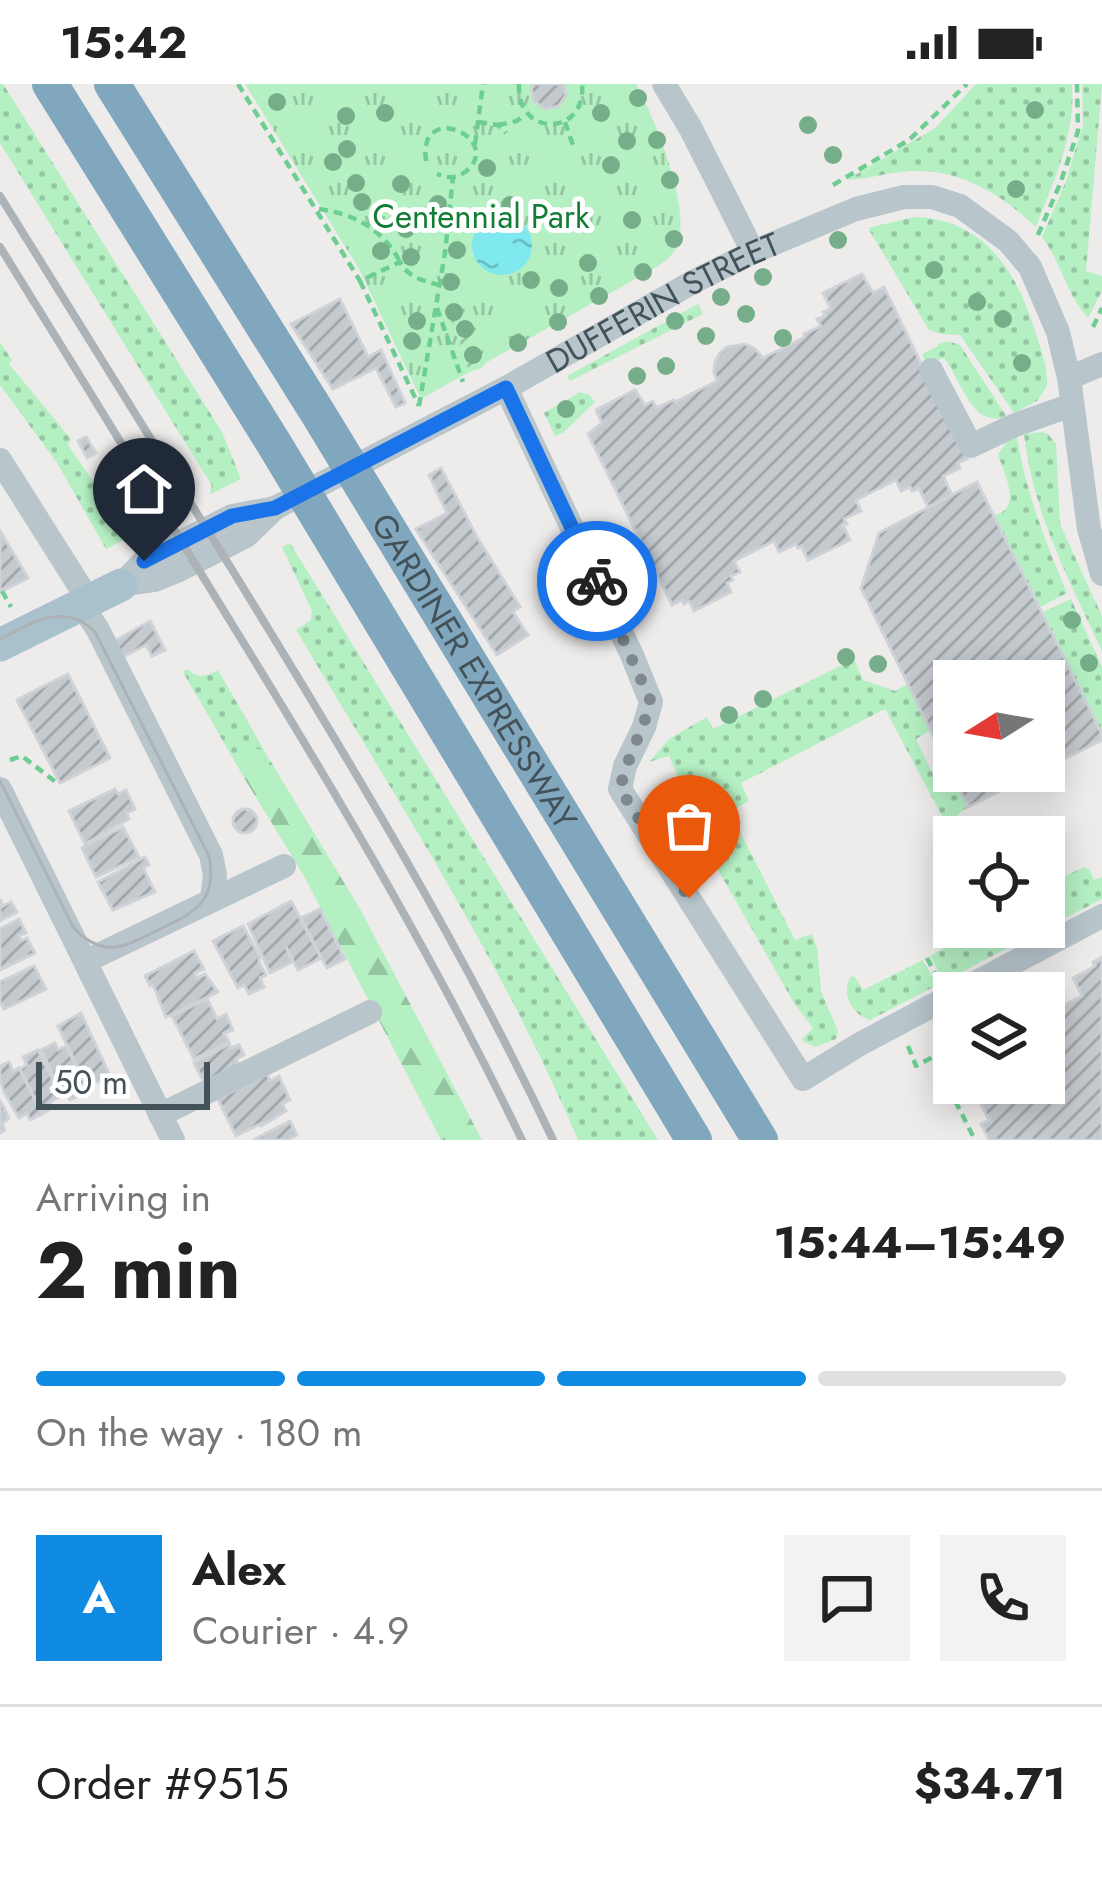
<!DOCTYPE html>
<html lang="en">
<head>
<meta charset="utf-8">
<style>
	body { margin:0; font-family:Jost,sans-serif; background:#f2f2f2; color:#222; height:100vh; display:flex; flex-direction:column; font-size:45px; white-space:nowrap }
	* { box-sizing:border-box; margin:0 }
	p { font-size:39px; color:#767676 }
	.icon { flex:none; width:66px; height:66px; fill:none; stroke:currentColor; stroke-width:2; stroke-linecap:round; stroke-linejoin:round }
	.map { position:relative; height:1056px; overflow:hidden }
	.details { display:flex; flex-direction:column; background:#fff; flex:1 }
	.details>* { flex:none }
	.needle { width:78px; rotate:259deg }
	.fabs { position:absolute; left:933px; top:576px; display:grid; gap:24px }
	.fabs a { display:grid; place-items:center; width:132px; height:132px; border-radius:0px; background:#fff; box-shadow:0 6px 30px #0003; font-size:60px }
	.scale { position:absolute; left:36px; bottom:30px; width:174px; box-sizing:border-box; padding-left:12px; border:6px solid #435259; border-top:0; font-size:33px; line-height:42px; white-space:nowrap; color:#435259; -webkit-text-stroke:9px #fff; paint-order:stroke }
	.pin { position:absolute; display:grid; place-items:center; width:102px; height:102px; color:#fff; margin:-123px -51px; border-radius:50% 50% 50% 0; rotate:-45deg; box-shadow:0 0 12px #0007 }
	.pin .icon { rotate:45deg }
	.courier { position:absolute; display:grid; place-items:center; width:120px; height:120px; margin:-60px; border:9px solid #1a73e8; border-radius:50%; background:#fff; color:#222; box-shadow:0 3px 15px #0007 }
	.overview em { font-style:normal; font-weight:700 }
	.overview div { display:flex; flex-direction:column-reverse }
	.overview { display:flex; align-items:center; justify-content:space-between; height:204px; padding:0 36px }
	h1 { font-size:78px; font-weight:700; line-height:90px }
	.bar { display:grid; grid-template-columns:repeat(4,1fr); gap:18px 12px; align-content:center; height:144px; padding:0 36px }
	.bar i { height:15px; border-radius:9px; background:#e0e0e0 }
	.bar .current { background:#108be4 }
	.bar p { grid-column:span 4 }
	.line { display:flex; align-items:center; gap:30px; padding:0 36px; border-top:3px solid #e0e0e0 }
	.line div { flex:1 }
	.round { display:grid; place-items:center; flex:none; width:126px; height:126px; border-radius:0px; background:#f2f2f2 }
	.status { display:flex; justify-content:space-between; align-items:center; height:84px; padding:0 60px; background:#fff; direction:ltr }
	.status svg { height:33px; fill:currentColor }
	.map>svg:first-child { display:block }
	.grass { fill:url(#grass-dots) }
	.forest { fill:url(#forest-firs) }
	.park { fill:url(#park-tufts) }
	.garden { fill:url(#garden-furrows) }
	.water { fill:url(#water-ripples) }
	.building { fill:url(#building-hatch); stroke:#cfd3d8; stroke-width:3 }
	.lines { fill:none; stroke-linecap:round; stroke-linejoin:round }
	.path { stroke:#6ccf90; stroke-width:4.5; stroke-dasharray:9 6; stroke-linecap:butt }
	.minor { stroke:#b8c6cc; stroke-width:24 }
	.major { stroke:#a9c0cd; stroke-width:33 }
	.highway { stroke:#80a7be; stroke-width:36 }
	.tram { stroke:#adb2b6; stroke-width:3 }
	.rail { stroke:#adb2b6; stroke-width:8 }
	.tree { fill:#75ae88 }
	.done { stroke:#7f888c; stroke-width:12; stroke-dasharray:0 21.6 }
	.route { stroke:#1a73e8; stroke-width:15 }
	.labels { text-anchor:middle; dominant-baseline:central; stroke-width:10; stroke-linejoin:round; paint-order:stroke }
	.park-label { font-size:33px; fill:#127d37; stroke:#fff }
	.street-label { font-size:33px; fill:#435259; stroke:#fff }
</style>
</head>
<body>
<div class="status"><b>15:42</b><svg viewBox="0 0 49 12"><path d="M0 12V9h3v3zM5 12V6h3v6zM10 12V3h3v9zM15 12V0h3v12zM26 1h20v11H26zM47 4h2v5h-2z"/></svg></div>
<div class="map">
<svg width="1102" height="1056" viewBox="0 0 1102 1056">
	<defs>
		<pattern id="grass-dots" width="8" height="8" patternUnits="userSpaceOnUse" patternTransform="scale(3)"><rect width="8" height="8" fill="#b5f0c3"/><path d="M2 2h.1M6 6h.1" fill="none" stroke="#95c5a1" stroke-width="1.8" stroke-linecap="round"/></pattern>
		<pattern id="forest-firs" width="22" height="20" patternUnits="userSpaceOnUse" patternTransform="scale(3)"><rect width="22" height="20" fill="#b5f0c3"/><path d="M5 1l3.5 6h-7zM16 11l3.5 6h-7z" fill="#95c5a1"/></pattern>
		<pattern id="park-tufts" width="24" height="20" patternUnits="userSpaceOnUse" patternTransform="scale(3)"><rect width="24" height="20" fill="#b5f0c3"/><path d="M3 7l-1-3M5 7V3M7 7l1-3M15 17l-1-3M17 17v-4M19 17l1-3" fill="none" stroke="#95c5a1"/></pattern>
		<pattern id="garden-furrows" width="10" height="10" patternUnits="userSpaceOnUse" patternTransform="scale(3)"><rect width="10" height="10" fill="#b5f0c3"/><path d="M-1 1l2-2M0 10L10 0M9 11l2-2" fill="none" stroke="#95c5a1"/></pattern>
		<pattern id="water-ripples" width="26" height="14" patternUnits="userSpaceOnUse" patternTransform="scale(3)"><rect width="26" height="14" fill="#80e9ef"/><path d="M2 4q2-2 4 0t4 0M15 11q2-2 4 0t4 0" fill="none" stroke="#6abfc5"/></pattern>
		<pattern id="building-hatch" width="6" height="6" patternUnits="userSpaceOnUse" patternTransform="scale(3)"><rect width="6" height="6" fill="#c5cacf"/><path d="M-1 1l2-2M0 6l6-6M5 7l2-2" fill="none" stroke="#a2a7ab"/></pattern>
	</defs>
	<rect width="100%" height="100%" fill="#eeebeb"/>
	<g class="grass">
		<polygon points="0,0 3,0 222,348 241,395 209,411 212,402 0,59"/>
		<path d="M976,0H1072C1076,52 1054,95 1036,143C1003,112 963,86 915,87C892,87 870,95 847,96L935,44Z"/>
		<path d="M1082,0H1102L1086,187L1102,192V207L1088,234C1067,212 1061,178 1042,153L1066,97L1083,41Z"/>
		<path d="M914,133C984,135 1016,186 1035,247C1041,265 1048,283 1047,302L1037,317L1014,329L960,251L940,250L929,246L868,144Z"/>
		<polygon points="698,220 703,230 570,297 567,292"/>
		<path d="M947,257L960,261L1007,333C971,344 962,297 944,274L927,280L922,270L938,262V260Z"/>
		<polygon points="0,258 12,276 9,280 71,355 68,361 131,452 106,465 57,379 0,301"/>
		<polygon points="580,308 589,311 595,318 563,349 555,352 544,329"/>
		<path d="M1042,348L1048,350L1056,360L1060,440L1102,532V567C1069,496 1033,429 1024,350Z"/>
		<path d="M1017,352C1026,409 1045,457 1067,509L1040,523L993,431C1024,426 1004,390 998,370L1006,359Z"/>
		<path d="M290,459L658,1056H578C502,877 395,713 296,546L311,536L312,527L282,463Z"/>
		<polygon points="1071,515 1102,583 1102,650 1043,528"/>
		<polygon points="854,575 863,596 895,607 908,600 931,646 916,655 939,703 955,696 968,723 953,734 961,749 951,749 885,625 741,699 749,717 730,728 795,856 812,850 817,864 821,907 838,947 836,955 815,963 801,956 813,944 794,919 705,763 681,725 683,704 669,672 649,678 669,655 707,633 713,645"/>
		<path d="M187,585C199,595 205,593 218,586L268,673L259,665L240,679L246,697L183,588Z"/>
		<polygon points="1084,783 1089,785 1094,796 1102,793 1102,815 944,897 930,872 943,865 937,851 939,846 954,838 954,843 990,843 993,849 1006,843 1044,843 1044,802"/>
		<path d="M923,876L937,901L870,936C852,931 840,908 851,892L855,893L863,906Z"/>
	</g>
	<polygon class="forest" points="250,665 259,665 268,673 360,825 482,1056 441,1056 304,792 246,697 240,679 244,669"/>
	<path class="park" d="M245,0H636C654,33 694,128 676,164C669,178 652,185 639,193L421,315L359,185Z"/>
	<path class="garden" d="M454,213C470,229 487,259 484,282L477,286L469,284L465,280L457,246L445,228L447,218Z"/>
	<circle class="water" cx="502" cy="161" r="30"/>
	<g class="building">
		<polygon points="534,0 564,0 566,11 559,22 545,25 534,17 531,4"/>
		<polygon points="862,190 873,209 884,203 967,375 958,379 960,384 943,392 952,411 928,423 919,404 912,407 910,403 901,407 896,396 856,416 861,427 844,435 847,440 843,441 850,456 808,476 801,462 798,464 796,460 779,468 774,457 734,477 740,488 731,492 733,496 727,499 731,508 694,527 689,517 684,520 682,516 672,521 588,350 602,339 596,326 635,306 645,321 653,317 656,324 674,316 675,318 717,297 714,288 715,278 720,269 727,263 745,260 755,265 763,274 805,253 804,250 821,242 817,235 825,232 823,228 831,225 823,209"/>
		<polygon points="340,215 368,273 381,266 405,319 396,323 376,284 333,305 291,240"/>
		<polygon points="86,353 96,369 87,374 78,357"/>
		<polygon points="441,384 477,453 520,523 513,528 528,551 497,571 416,445 447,429 429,391"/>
		<polygon points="977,398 1102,650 1102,656 1044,685 1044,597 954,597 954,687 1040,687 968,723 861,504 879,449"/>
		<polygon points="0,447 28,494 0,508"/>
		<polygon points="150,537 165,566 152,572 146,561 119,575 111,559"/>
		<polygon points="68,590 110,674 60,699 17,616"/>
		<polygon points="115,705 118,710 126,706 135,725 127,729 129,735 85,760 69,727"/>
		<circle cx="245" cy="737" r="12"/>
		<polygon points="123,743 139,773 96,793 82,764"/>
		<polygon points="145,773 149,781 144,783 145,788 155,808 113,826 98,798"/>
		<polygon points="0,815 3,822 11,818 17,828 0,837"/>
		<polygon points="291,817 321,874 298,886 286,863 292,878 270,889 248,840"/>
		<polygon points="320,825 345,875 327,884 301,834"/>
		<polygon points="19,835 26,849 19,852 21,857 27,854 35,869 0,886 0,845"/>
		<polygon points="243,842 260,873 259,878 266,891 260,894 264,903 249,910 244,901 238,904 213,857"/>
		<polygon points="194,867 204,885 195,889 197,894 205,890 218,908 166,933 153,901 150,902 145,892"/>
		<polygon points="1102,873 1102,1056 989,1056 981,1040 989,1036 975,1009 995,999 1044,999 1044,931 1082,912 1073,894 1095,882 1093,878"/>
		<polygon points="34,882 46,905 4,925 0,918 0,898"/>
		<polygon points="207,915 217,935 226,930 233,946 224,949 229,958 194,975 172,932"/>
		<polygon points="81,929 110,992 87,1003 58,942"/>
		<polygon points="55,959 58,966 66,962 85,999 82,1001 86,1008 70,1016 66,1009 63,1011 41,966"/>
		<polygon points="229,960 231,964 239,961 244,971 236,975 241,983 204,999 194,979"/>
		<polygon points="38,966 61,1012 49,1018 53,1024 42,1029 20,985 27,981 23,973"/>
		<polygon points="9,978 13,987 19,984 42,1030 30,1036 27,1029 19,1034 4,1008 0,996 0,982"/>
		<polygon points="267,990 270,997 279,992 290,1016 282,1020 286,1027 261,1042 260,1040 236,1052 218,1015"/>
		<polygon points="0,1016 9,1034 2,1040 5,1046 0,1049"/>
		<polygon points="290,1037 297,1051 288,1056 253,1056"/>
	</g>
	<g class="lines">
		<g class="path">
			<path d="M238,0L360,197L400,178C409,194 422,196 439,201"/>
			<path d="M519,0C516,54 587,53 582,0"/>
			<polyline points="478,38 498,41 506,49"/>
			<polyline points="565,38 574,64"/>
			<polyline points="498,41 517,37 525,30"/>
			<polyline points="475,60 483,0"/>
			<path d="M426,77C417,14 507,56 465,88C455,95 447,94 437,90"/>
			<polyline points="833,101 909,56 967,0"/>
			<path d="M319,125C355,130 383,145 400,178"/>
			<polyline points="1038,151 1060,100 1078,47 1077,0"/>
			<polyline points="360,197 419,322"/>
			<polyline points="437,224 463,298"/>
			<polyline points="1093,243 1102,224"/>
			<polyline points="419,322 445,169 453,93"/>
			<polyline points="2,507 11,523"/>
			<polyline points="10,676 22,672 57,699"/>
			<polyline points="927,874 938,895"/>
			<polyline points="908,962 916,982 933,973 975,1056"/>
		</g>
		<g class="minor">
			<polyline points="664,0 691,45 753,168"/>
			<polyline points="931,286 971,362 1015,341 1072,321"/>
			<polyline points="1069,294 1102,280"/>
			<polyline points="506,304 632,571 651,618 644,643 625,682 620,705 803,995 860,960 954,910"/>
			<polyline points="0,376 89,517"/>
			<path id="s1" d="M121,501L144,477L232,432L275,424L506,304L693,198L753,168L856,125L904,113H932L960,122L1008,157L1030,183L1058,248L1069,294L1089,445L1102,490"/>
			<polyline points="121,501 155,496 177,487 246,452 274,425"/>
			<polyline points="82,521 98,546 211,771 215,791 212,816"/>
			<polyline points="0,705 173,1056"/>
			<polyline points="86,877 284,782"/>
			<polyline points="956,909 1102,832"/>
			<polyline points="160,1031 370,928"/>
		</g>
		<polyline class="major" points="0,561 121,501"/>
		<g class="highway">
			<polyline points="50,0 273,358 694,1056"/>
			<path id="s2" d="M112,0L319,331L760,1056"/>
		</g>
		<path class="tram" d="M0,555C31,539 65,517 95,548L209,772C219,821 190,830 152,849C138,856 122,865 106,863C92,861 82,853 73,843L0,697"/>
		<g class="rail">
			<path d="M0,112C77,236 154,360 231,484C346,671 459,857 553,1056"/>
			<path d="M0,163C79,290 157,417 235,545C338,712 437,879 522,1056"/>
		</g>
	</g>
	<g class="tree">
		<circle cx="638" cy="14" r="9"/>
		<circle cx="277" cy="18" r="9"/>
		<circle cx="1035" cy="26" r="9"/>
		<circle cx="385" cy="29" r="9"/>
		<circle cx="601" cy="29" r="9"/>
		<circle cx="346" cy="32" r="9"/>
		<circle cx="808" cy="41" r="9"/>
		<circle cx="657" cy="56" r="9"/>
		<circle cx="627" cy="57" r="9"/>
		<circle cx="347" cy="65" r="9"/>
		<circle cx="833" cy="71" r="9"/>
		<circle cx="333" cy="78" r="9"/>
		<circle cx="611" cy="81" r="9"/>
		<circle cx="487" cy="84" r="9"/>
		<circle cx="670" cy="96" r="9"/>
		<circle cx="356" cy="99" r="9"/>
		<circle cx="401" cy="100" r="9"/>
		<circle cx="1016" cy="105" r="9"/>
		<circle cx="362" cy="118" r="9"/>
		<circle cx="438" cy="120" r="9"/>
		<circle cx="510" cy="121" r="9"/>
		<circle cx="423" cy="132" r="9"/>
		<circle cx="464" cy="134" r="9"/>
		<circle cx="632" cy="136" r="9"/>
		<circle cx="406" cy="145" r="9"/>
		<circle cx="674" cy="155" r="9"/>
		<circle cx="838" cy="156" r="9"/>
		<circle cx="457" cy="166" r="9"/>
		<circle cx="381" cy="167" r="9"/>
		<circle cx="411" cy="173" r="9"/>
		<circle cx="588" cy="179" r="9"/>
		<circle cx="934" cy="186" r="9"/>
		<circle cx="643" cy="188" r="9"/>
		<circle cx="763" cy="193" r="9"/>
		<circle cx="531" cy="196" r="9"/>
		<circle cx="451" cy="198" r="9"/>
		<circle cx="559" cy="204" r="9"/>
		<circle cx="599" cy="212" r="9"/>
		<circle cx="721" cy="213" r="9"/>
		<circle cx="977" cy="218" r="9"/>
		<circle cx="454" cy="228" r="9"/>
		<circle cx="746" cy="230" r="9"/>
		<circle cx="1003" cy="235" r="9"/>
		<circle cx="417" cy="237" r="9"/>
		<circle cx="675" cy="237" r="9"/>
		<circle cx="558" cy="238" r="9"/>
		<circle cx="465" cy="245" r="9"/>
		<circle cx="706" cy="252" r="9"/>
		<circle cx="783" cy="254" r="9"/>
		<circle cx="412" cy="257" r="9"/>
		<circle cx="518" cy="259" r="9"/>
		<circle cx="473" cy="271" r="9"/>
		<circle cx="1022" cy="279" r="9"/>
		<circle cx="666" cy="282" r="9"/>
		<circle cx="637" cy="292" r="9"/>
		<circle cx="566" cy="325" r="9"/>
		<circle cx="632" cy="463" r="9"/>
		<circle cx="1072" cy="536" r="9"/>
		<circle cx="846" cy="573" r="9"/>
		<circle cx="1089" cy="579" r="9"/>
		<circle cx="878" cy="580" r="9"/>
		<circle cx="763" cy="615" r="9"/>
		<circle cx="729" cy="631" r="9"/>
	</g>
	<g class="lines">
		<path class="done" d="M597,497L651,618C642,648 627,674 620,705L689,814"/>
		<polyline class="route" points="144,477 232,432 275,424 506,304 597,497"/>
	</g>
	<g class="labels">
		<g class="park-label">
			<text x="481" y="132">Centennial Park</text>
		</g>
		<g class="street-label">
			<text stroke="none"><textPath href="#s1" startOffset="615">DUFFERIN STREET</textPath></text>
			<text stroke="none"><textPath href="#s2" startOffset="690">GARDINER EXPRESSWAY</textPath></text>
		</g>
	</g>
</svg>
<div class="fabs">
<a><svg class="needle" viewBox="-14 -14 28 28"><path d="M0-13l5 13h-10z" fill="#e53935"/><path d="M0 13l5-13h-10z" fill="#767676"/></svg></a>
<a><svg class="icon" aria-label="locate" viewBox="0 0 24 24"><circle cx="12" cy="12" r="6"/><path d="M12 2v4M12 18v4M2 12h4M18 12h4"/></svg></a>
<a><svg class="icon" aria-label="layers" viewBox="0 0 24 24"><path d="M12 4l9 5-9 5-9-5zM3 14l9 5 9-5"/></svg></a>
</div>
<div class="scale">50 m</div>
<div class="pin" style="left:689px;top:814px;background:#ea580c"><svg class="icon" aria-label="bag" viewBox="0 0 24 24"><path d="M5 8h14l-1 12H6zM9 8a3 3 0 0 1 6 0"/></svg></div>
<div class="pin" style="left:144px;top:477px;background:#1f2937"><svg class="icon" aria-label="home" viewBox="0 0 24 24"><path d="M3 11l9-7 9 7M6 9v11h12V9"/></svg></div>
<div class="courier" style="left:597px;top:497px"><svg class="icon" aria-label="bike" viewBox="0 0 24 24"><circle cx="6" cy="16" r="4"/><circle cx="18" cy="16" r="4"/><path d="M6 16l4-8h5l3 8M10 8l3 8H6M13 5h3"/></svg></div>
</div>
<section class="details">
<div class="overview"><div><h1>2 min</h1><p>Arriving in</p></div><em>15:44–15:49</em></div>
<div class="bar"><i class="current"></i><i class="current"></i><i class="current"></i><i></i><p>On the way · 180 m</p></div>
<div class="line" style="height:216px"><b class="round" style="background:#108be4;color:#fff">A</b><div><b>Alex</b><p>Courier · 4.9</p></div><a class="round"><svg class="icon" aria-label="chat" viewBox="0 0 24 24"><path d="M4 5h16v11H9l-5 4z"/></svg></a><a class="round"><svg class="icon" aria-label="phone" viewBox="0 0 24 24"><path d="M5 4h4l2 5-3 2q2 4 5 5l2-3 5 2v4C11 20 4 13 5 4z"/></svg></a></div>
<div class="line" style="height:156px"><div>Order #9515</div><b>$34.71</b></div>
</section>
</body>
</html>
